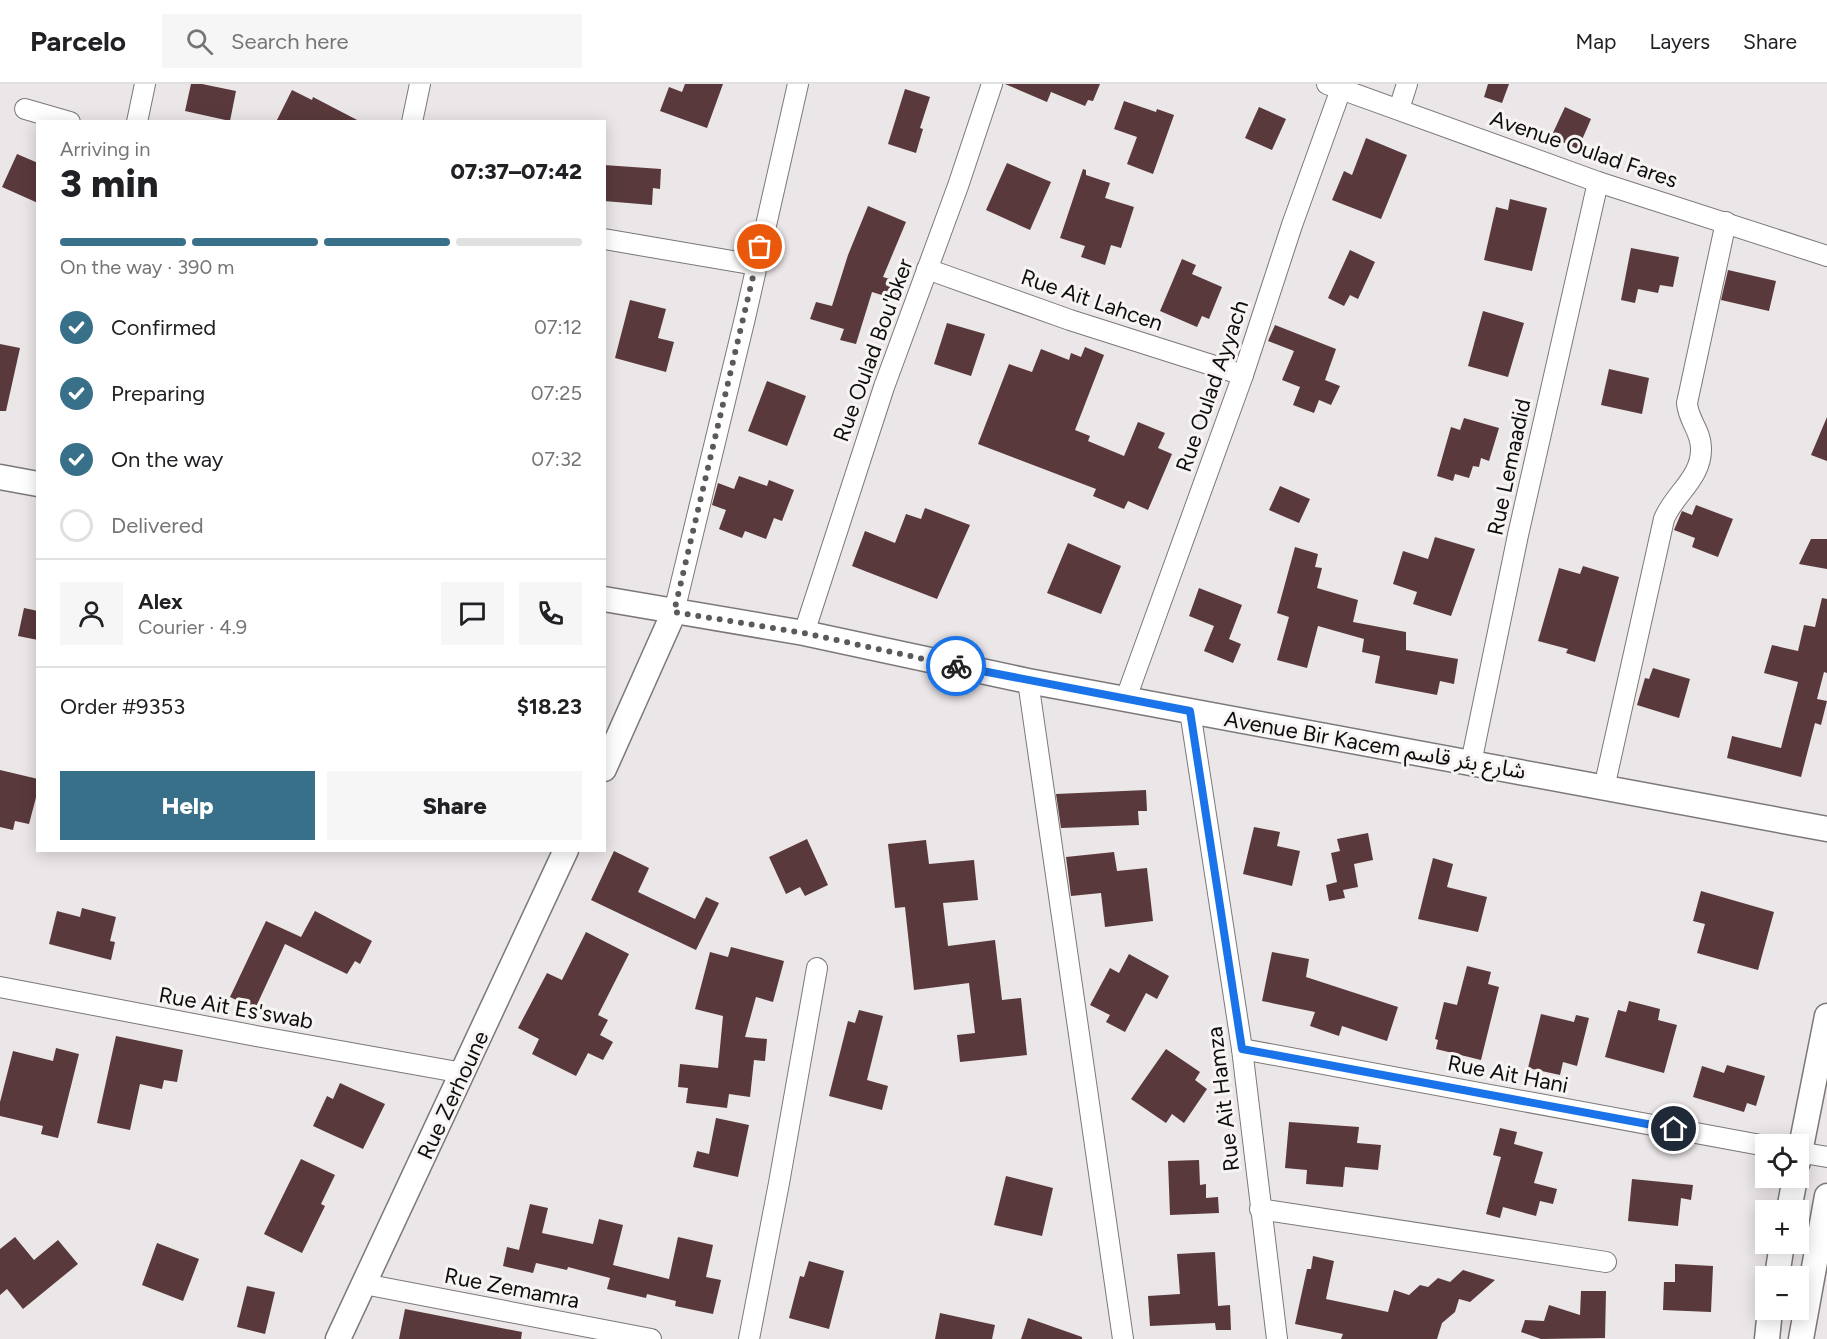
<!DOCTYPE html>
<html lang="en">
<head>
<meta charset="utf-8">
<style>
	body { margin:0; font-family:Figtree,"Noto Sans Arabic",sans-serif; background:#f6f6f6; color:#202124; height:100vh; display:flex; flex-direction:column; font-size:22px; white-space:nowrap }
	* { box-sizing:border-box; margin:0 }
	p { font-size:20px; color:#757577 }
	.icon { flex:none; width:33px; height:33px; fill:none; stroke:currentColor; stroke-width:2; stroke-linecap:round; stroke-linejoin:round }
	.map { position:relative; flex:1; overflow:hidden }
	.side { position:absolute; left:36px; top:36px; width:570px; height:732px; display:flex; flex-direction:column; background:#fff; border-radius:0px; box-shadow:0 3px 15px #0003 }
	.side>* { flex:none }
	.controls { position:absolute; left:1755px; top:1050px; display:grid; gap:12px }
	.controls a { display:grid; place-items:center; width:54px; height:54px; border-radius:0px; background:#fff; box-shadow:0 3px 15px #0003; font-size:30px }
	.pin { position:absolute; display:grid; place-items:center; width:51px; height:51px; color:#fff; margin:-26px; border:3px solid #fff; border-radius:50%; box-shadow:0 2px 6px #0007 }
	.courier { position:absolute; display:grid; place-items:center; width:60px; height:60px; margin:-30px; border:4px solid #1a73e8; border-radius:50%; background:#fff; color:#222; box-shadow:0 2px 8px #0007 }
	.overview em { font-style:normal; font-weight:800 }
	.overview div { display:flex; flex-direction:column-reverse }
	.overview { display:flex; align-items:center; justify-content:space-between; height:102px; padding:0 24px }
	h1 { font-size:39px; font-weight:800; line-height:45px }
	.bar { display:grid; grid-template-columns:repeat(4,1fr); gap:9px 6px; align-content:center; height:72px; padding:0 24px }
	.bar i { height:8px; border-radius:4px; background:#e0e0e0 }
	.bar .current { background:#38708a }
	.bar p { grid-column:span 4 }
	.line { display:flex; align-items:center; gap:15px; padding:0 24px; border-top:2px solid #e0e0e0 }
	.line div { flex:1 }
	.round { display:grid; place-items:center; flex:none; width:63px; height:63px; border-radius:0px; background:#f6f6f6 }
	ol { padding:0 24px; list-style:none }
	li { display:flex; align-items:center; gap:18px; height:66px }
	li p { margin-inline-start:auto }
	li .icon { padding:6px; border-radius:50%; background:#38708a; color:#fff; stroke-width:4 }
	li:last-child { color:#757577 }
	li i { width:33px; height:33px; border:3px solid #e0e0e0; border-radius:50% }
	.primary-button { display:flex; gap:12px; margin-top:auto; padding:12px 24px }
	.primary-button a { flex:1; height:69px; border-radius:0px; background:#38708a; color:#fff; font-size:24px; font-weight:800; line-height:69px; text-align:center }
	.primary-button a+a { background:#f6f6f6; color:#202124 }
	header { display:flex; align-items:center; gap:36px; box-sizing:border-box; height:84px; padding:0 30px; background:#fff; border-bottom:2px solid #e0e0e0 }
	header strong { font-size:28px }
	nav { display:flex; gap:33px; margin-inline-start:auto; font-size:21px }
	.search { width:420px; height:54px; background:#f6f6f6; display:flex; align-items:center; gap:15px; box-sizing:border-box; padding:0 21px; border-radius:0px; color:#757577; font-size:22px }
	.map>svg:first-child { display:block }
	.building { fill:#59393c }
	.lines { fill:none; stroke-linecap:round; stroke-linejoin:round }
	.minor-casing { stroke:#7c7878; stroke-width:22 }
	.tertiary-casing { stroke:#7c7878; stroke-width:27 }
	.minor { stroke:#fff; stroke-width:20 }
	.tertiary { stroke:#fff; stroke-width:24 }
	.done { stroke:#5b5959; stroke-width:6; stroke-dasharray:0 10.8 }
	.route { stroke:#1a73e8; stroke-width:8 }
	.labels { text-anchor:middle; dominant-baseline:central; stroke-width:6; stroke-linejoin:round; paint-order:stroke }
	.street-label { font-size:22px; fill:#0e0d0d; stroke:#f9f4f4 }
</style>
</head>
<body>
<header>
<strong>Parcelo</strong>
<div class="search"><svg class="icon" aria-label="search" viewBox="0 0 24 24"><circle cx="10" cy="10" r="6"/><path d="M15 15l6 6"/></svg>Search here</div>
<nav><a>Map</a><a>Layers</a><a>Share</a></nav>
</header>
<div class="map">
<svg width="1827" height="1255" viewBox="0 0 1827 1255">
	<rect width="100%" height="100%" fill="#ebe6e7"/>
	<g class="building">
		<polygon points="191,0 202,0 236,7 230,37 185,27"/>
		<polygon points="685,0 723,0 707,44 660,27 669,3 682,8"/>
		<polygon points="1005,0 1100,0 1093,17 1088,16 1085,22 1051,8 1047,18"/>
		<polygon points="1488,0 1509,0 1502,19 1484,13"/>
		<polygon points="905,5 930,13 920,44 923,45 916,69 888,60"/>
		<polygon points="292,6 312,16 313,13 361,38 276,38"/>
		<polygon points="1124,17 1156,28 1157,25 1174,31 1153,90 1127,80 1137,53 1114,45"/>
		<polygon points="1259,23 1286,35 1272,66 1245,54"/>
		<polygon points="1565,23 1591,35 1578,65 1551,53"/>
		<polygon points="1366,54 1407,71 1381,135 1332,116 1344,87 1352,91"/>
		<polygon points="17,70 38,79 38,119 2,103"/>
		<polygon points="1007,79 1051,98 1030,146 986,126"/>
		<polygon points="604,81 661,85 660,105 653,104 652,121 604,117"/>
		<polygon points="1083,85 1086,86 1086,91 1110,99 1105,114 1134,123 1121,164 1111,161 1105,181 1081,173 1085,162 1060,154"/>
		<polygon points="1510,115 1547,124 1532,187 1484,176 1496,123 1508,126"/>
		<polygon points="868,122 906,138 883,193 903,199 898,216 872,208 856,260 840,256 844,245 810,235 816,218 832,222 848,171"/>
		<polygon points="1631,164 1679,173 1673,203 1660,201 1658,209 1638,205 1635,219 1621,216"/>
		<polygon points="1350,166 1375,178 1358,215 1350,211 1344,222 1328,214"/>
		<polygon points="1182,175 1196,181 1192,190 1222,203 1209,235 1202,232 1197,243 1160,227"/>
		<polygon points="1728,186 1776,197 1769,227 1721,216"/>
		<polygon points="630,216 666,225 658,254 674,258 666,288 615,274"/>
		<polygon points="1483,227 1524,239 1508,293 1468,282"/>
		<polygon points="947,239 985,250 971,292 934,280"/>
		<polygon points="1275,241 1336,265 1325,296 1340,302 1331,321 1319,316 1314,329 1293,321 1300,303 1282,296 1294,267 1268,257"/>
		<polygon points="0,260 20,264 6,327 0,327"/>
		<polygon points="1085,263 1104,271 1075,346 1090,352 1088,357 1124,372 1138,338 1165,349 1158,364 1172,370 1148,426 1128,417 1124,425 1093,412 1096,405 978,360 1009,280 1032,288 1041,265 1069,276 1071,269 1081,273"/>
		<polygon points="1609,285 1649,294 1642,330 1601,321"/>
		<polygon points="767,297 806,312 787,362 748,347"/>
		<polygon points="1827,333 1827,377 1811,371"/>
		<polygon points="1464,334 1499,344 1489,377 1481,374 1479,383 1473,382 1469,394 1455,390 1453,397 1437,392 1451,343 1460,346"/>
		<polygon points="739,392 767,402 769,396 794,406 782,437 774,434 766,455 745,447 742,454 719,445 726,426 712,421 718,399 734,405"/>
		<polygon points="1280,402 1310,415 1299,439 1269,426"/>
		<polygon points="1696,421 1733,435 1718,473 1692,463 1695,454 1674,446 1682,427 1692,431"/>
		<polygon points="925,424 970,441 937,515 852,482 865,447 895,459 906,430 921,435"/>
		<polygon points="1435,453 1475,465 1451,532 1413,520 1417,508 1393,500 1403,467 1428,475"/>
		<polygon points="1811,455 1827,455 1827,485 1799,480"/>
		<polygon points="1068,459 1121,482 1101,530 1047,509"/>
		<polygon points="1295,463 1318,470 1315,483 1322,484 1317,504 1358,516 1353,538 1406,548 1406,566 1458,575 1454,600 1440,597 1437,611 1375,599 1380,572 1362,568 1364,555 1318,542 1307,584 1277,576 1289,533 1277,529"/>
		<polygon points="1583,482 1619,493 1595,578 1566,569 1568,565 1538,557 1559,484 1580,490"/>
		<polygon points="1199,504 1242,521 1229,555 1241,560 1233,579 1204,567 1214,542 1189,532"/>
		<polygon points="1822,514 1827,515 1827,589 1824,588 1817,615 1827,617 1821,641 1815,639 1801,693 1727,674 1732,652 1781,664 1798,598 1764,589 1772,561 1798,567 1804,541 1815,543"/>
		<polygon points="24,524 38,527 38,556 18,552"/>
		<polygon points="1653,584 1690,595 1679,634 1637,621 1645,594 1649,595"/>
		<polygon points="0,686 38,695 38,706 29,740 15,737 13,746 0,743"/>
		<polygon points="1146,706 1147,727 1138,727 1139,741 1061,744 1056,710"/>
		<polygon points="1254,743 1280,748 1277,762 1300,767 1292,802 1243,790"/>
		<polygon points="1368,749 1373,776 1354,780 1358,803 1343,806 1345,814 1329,817 1326,801 1337,798 1331,769 1340,767 1337,755"/>
		<polygon points="807,755 828,801 805,812 800,803 786,810 769,773"/>
		<polygon points="926,756 929,780 974,776 978,816 943,819 948,862 995,856 1002,916 1021,914 1027,971 960,978 957,951 975,949 969,899 914,906 905,823 895,824 888,760"/>
		<polygon points="614,767 649,784 638,808 695,835 706,813 719,819 696,866 591,816"/>
		<polygon points="1114,768 1117,787 1147,784 1153,837 1105,843 1101,809 1071,812 1066,773"/>
		<polygon points="1433,774 1453,780 1447,803 1487,813 1478,848 1418,835"/>
		<polygon points="1701,807 1774,828 1758,886 1697,869 1705,840 1693,837"/>
		<polygon points="82,824 116,833 110,857 115,858 111,876 49,860 57,827 80,833"/>
		<polygon points="315,827 372,857 360,880 355,877 347,890 285,860 255,925 230,913 266,837 301,853"/>
		<polygon points="586,848 629,870 598,931 608,936 600,951 613,958 603,976 588,969 576,992 532,970 539,955 518,944 547,889 562,896"/>
		<polygon points="731,863 784,877 773,918 756,913 745,953 767,955 765,977 754,976 750,1013 729,1010 727,1024 686,1019 688,1004 678,1003 680,980 718,984 723,932 695,925 710,868 728,873"/>
		<polygon points="1272,868 1309,875 1306,893 1398,923 1387,957 1342,942 1339,952 1310,942 1315,928 1262,917"/>
		<polygon points="1129,870 1169,892 1157,915 1146,909 1125,948 1106,938 1110,931 1090,921 1110,884 1119,889"/>
		<polygon points="1467,882 1491,888 1488,900 1499,903 1481,976 1436,965 1438,956 1435,955 1444,918 1457,921"/>
		<polygon points="1629,917 1660,925 1658,936 1677,941 1664,989 1605,973 1618,926 1626,928"/>
		<polygon points="859,926 883,932 867,996 888,1002 882,1026 829,1012 848,937 855,939"/>
		<polygon points="1541,930 1574,938 1576,931 1589,934 1577,982 1563,978 1560,991 1528,984"/>
		<polygon points="116,952 183,966 177,998 164,996 162,1005 140,1000 130,1046 97,1039"/>
		<polygon points="56,964 79,970 58,1054 41,1050 43,1042 0,1032 0,1018 13,967 53,977"/>
		<polygon points="1166,965 1200,988 1195,996 1207,1005 1184,1039 1172,1030 1166,1039 1131,1015"/>
		<polygon points="1727,981 1765,992 1756,1022 1747,1019 1744,1028 1693,1013 1702,982 1724,989"/>
		<polygon points="340,999 385,1020 363,1065 313,1042 327,1012 333,1015"/>
		<polygon points="716,1034 749,1041 738,1093 693,1083 697,1067 709,1070"/>
		<polygon points="1289,1038 1359,1043 1357,1059 1381,1061 1378,1086 1345,1083 1343,1103 1306,1100 1307,1086 1285,1084"/>
		<polygon points="1500,1044 1517,1048 1514,1060 1543,1068 1534,1099 1557,1105 1553,1120 1540,1117 1536,1132 1503,1123 1500,1134 1486,1130 1501,1073 1493,1071"/>
		<polygon points="301,1075 335,1091 321,1120 325,1122 302,1169 264,1150"/>
		<polygon points="1199,1076 1200,1101 1206,1100 1206,1114 1218,1113 1219,1129 1170,1131 1168,1077"/>
		<polygon points="1006,1092 1053,1104 1042,1152 994,1141"/>
		<polygon points="1632,1095 1693,1101 1691,1116 1681,1114 1678,1142 1628,1137"/>
		<polygon points="530,1120 548,1124 542,1149 593,1160 599,1135 623,1141 613,1181 669,1195 678,1153 713,1161 706,1193 721,1196 713,1230 675,1222 676,1217 647,1210 646,1214 607,1205 610,1194 568,1183 567,1186 536,1179 533,1189 503,1182 507,1163 519,1166"/>
		<polygon points="15,1153 34,1176 58,1156 78,1180 23,1225 7,1205 0,1211 0,1165"/>
		<polygon points="157,1159 199,1175 183,1217 142,1201"/>
		<polygon points="1215,1168 1218,1222 1230,1221 1231,1246 1216,1246 1215,1239 1150,1242 1148,1212 1180,1210 1177,1170"/>
		<polygon points="1313,1172 1334,1177 1326,1215 1388,1228 1394,1206 1409,1211 1420,1201 1428,1203 1438,1194 1450,1198 1463,1186 1495,1196 1470,1218 1459,1215 1455,1228 1442,1239 1437,1255 1341,1255 1343,1250 1295,1240 1307,1185 1311,1185"/>
		<polygon points="809,1177 844,1187 829,1245 789,1234 800,1192 804,1193"/>
		<polygon points="1675,1180 1713,1182 1711,1228 1663,1226 1664,1198 1675,1198"/>
		<polygon points="247,1202 275,1208 265,1250 237,1243"/>
		<polygon points="1581,1207 1606,1207 1605,1254 1541,1255 1521,1248 1525,1236 1544,1237 1549,1221 1580,1231"/>
		<polygon points="405,1225 522,1248 521,1255 399,1255"/>
		<polygon points="940,1229 995,1241 992,1255 935,1255"/>
		<polygon points="1028,1234 1082,1253 1082,1255 1021,1255"/>
	</g>
	<g class="lines">
		<defs>
			<g id="minor">
				<polyline points="1327,0 1598,98 1827,172"/>
				<polyline points="25,25 70,38"/>
				<polyline points="1399,25 1407,0"/>
				<polyline points="137,38 145,0"/>
				<polyline points="412,38 420,0"/>
				<polyline points="604,155 756,181"/>
				<polyline points="927,185 1070,236 1243,291"/>
				<polyline points="674,528 745,234 798,0"/>
				<polyline points="804,549 884,303 958,102 992,0"/>
				<polyline points="1028,597 1123,1255"/>
				<polyline points="1126,614 1243,291 1292,141 1341,5"/>
				<polyline points="1190,627 1242,965 1277,1255"/>
				<polyline points="1471,679 1518,451 1598,98"/>
				<path d="M1604,704L1664,435C1674,410 1702,394 1701,364C1701,347 1688,336 1687,319L1726,138"/>
				<polyline points="0,903 256,952 463,989"/>
				<polyline points="1242,965 1766,1062"/>
				<polyline points="1798,1068 1827,1073"/>
				<polyline points="1260,1125 1606,1178"/>
				<polyline points="364,1200 651,1255"/>
				<polyline points="749,1255 779,1099 817,884"/>
			</g>
			<g id="tertiary">
				<polyline points="0,393 38,400"/>
				<polyline points="604,515 804,549 1028,597 1827,745"/>
				<polyline points="604,685 674,528"/>
				<polyline points="1798,1078 1827,932"/>
				<polyline points="1789,1126 1795,1094"/>
				<polyline points="1777,1192 1782,1160"/>
				<polyline points="338,1255 566,766"/>
				<polyline points="1767,1255 1770,1226"/>
				<polyline points="1801,1255 1827,1112"/>
			</g>
		</defs>
		<use href="#minor" class="minor-casing"/>
		<use href="#tertiary" class="tertiary-casing"/>
		<use href="#minor" class="minor"/>
		<use href="#tertiary" class="tertiary"/>
	</g>
	<g class="lines">
		<polyline class="done" points="760,163 674,528 804,549 956,582"/>
		<polyline class="route" points="956,582 1190,627 1242,965 1674,1045"/>
	</g>
	<g class="labels">
		<g class="street-label">
			<text transform="translate(1584 65) rotate(19)">Avenue Oulad Fares</text>
			<text transform="translate(1092 216) rotate(19)">Rue Ait Lahcen</text>
			<text transform="translate(873 266) rotate(-70)">Rue Oulad Bou'bker</text>
			<text transform="translate(1212 302) rotate(-71)">Rue Oulad Ayyach</text>
			<text transform="translate(1509 383) rotate(-78)">Rue Lemaadid</text>
			<text transform="translate(1375 661) rotate(10)">Avenue Bir Kacem شارع بئر قاسم</text>
			<text transform="translate(236 924) rotate(10)">Rue Ait Es'swab</text>
			<text transform="translate(1508 990) rotate(11)">Rue Ait Hani</text>
			<text transform="translate(453 1011) rotate(-65)">Rue Zerhoune</text>
			<text transform="translate(1223 1015) rotate(-97)">Rue Ait Hamza</text>
			<text transform="translate(512 1204) rotate(11)">Rue Zemamra</text>
		</g>
	</g>
</svg>
<div class="controls">
<a><svg class="icon" aria-label="locate" viewBox="0 0 24 24"><circle cx="12" cy="12" r="6"/><path d="M12 2v4M12 18v4M2 12h4M18 12h4"/></svg></a>
<a>+</a>
<a>−</a>
</div>
<div class="pin" style="left:760px;top:163px;background:#ea580c"><svg class="icon" aria-label="bag" viewBox="0 0 24 24"><path d="M5 8h14l-1 12H6zM9 8a3 3 0 0 1 6 0"/></svg></div>
<div class="pin" style="left:1674px;top:1045px;background:#1f2937"><svg class="icon" aria-label="home" viewBox="0 0 24 24"><path d="M3 11l9-7 9 7M6 9v11h12V9"/></svg></div>
<div class="courier" style="left:956px;top:582px"><svg class="icon" aria-label="bike" viewBox="0 0 24 24"><circle cx="6" cy="16" r="4"/><circle cx="18" cy="16" r="4"/><path d="M6 16l4-8h5l3 8M10 8l3 8H6M13 5h3"/></svg></div>
<section class="side">
<div class="overview"><div><h1>3 min</h1><p>Arriving in</p></div><em>07:37–07:42</em></div>
<div class="bar"><i class="current"></i><i class="current"></i><i class="current"></i><i></i><p>On the way · 390 m</p></div>
<ol>
<li><svg class="icon" aria-label="check" viewBox="0 0 24 24"><path d="M5 12l5 5 9-10"/></svg>Confirmed<p>07:12</p></li>
<li><svg class="icon" aria-label="check" viewBox="0 0 24 24"><path d="M5 12l5 5 9-10"/></svg>Preparing<p>07:25</p></li>
<li><svg class="icon" aria-label="check" viewBox="0 0 24 24"><path d="M5 12l5 5 9-10"/></svg>On the way<p>07:32</p></li>
<li><i></i>Delivered</li>
</ol>
<div class="line" style="height:108px"><a class="round"><svg class="icon" aria-label="person" viewBox="0 0 24 24"><circle cx="12" cy="8" r="4"/><path d="M4 21q1-7 8-7t8 7"/></svg></a><div><b>Alex</b><p>Courier · 4.9</p></div><a class="round"><svg class="icon" aria-label="chat" viewBox="0 0 24 24"><path d="M4 5h16v11H9l-5 4z"/></svg></a><a class="round"><svg class="icon" aria-label="phone" viewBox="0 0 24 24"><path d="M5 4h4l2 5-3 2q2 4 5 5l2-3 5 2v4C11 20 4 13 5 4z"/></svg></a></div>
<div class="line" style="height:78px"><div>Order #9353</div><b>$18.23</b></div>
<div class="primary-button"><a>Help</a><a>Share</a></div>
</section>
</div>
</body>
</html>
